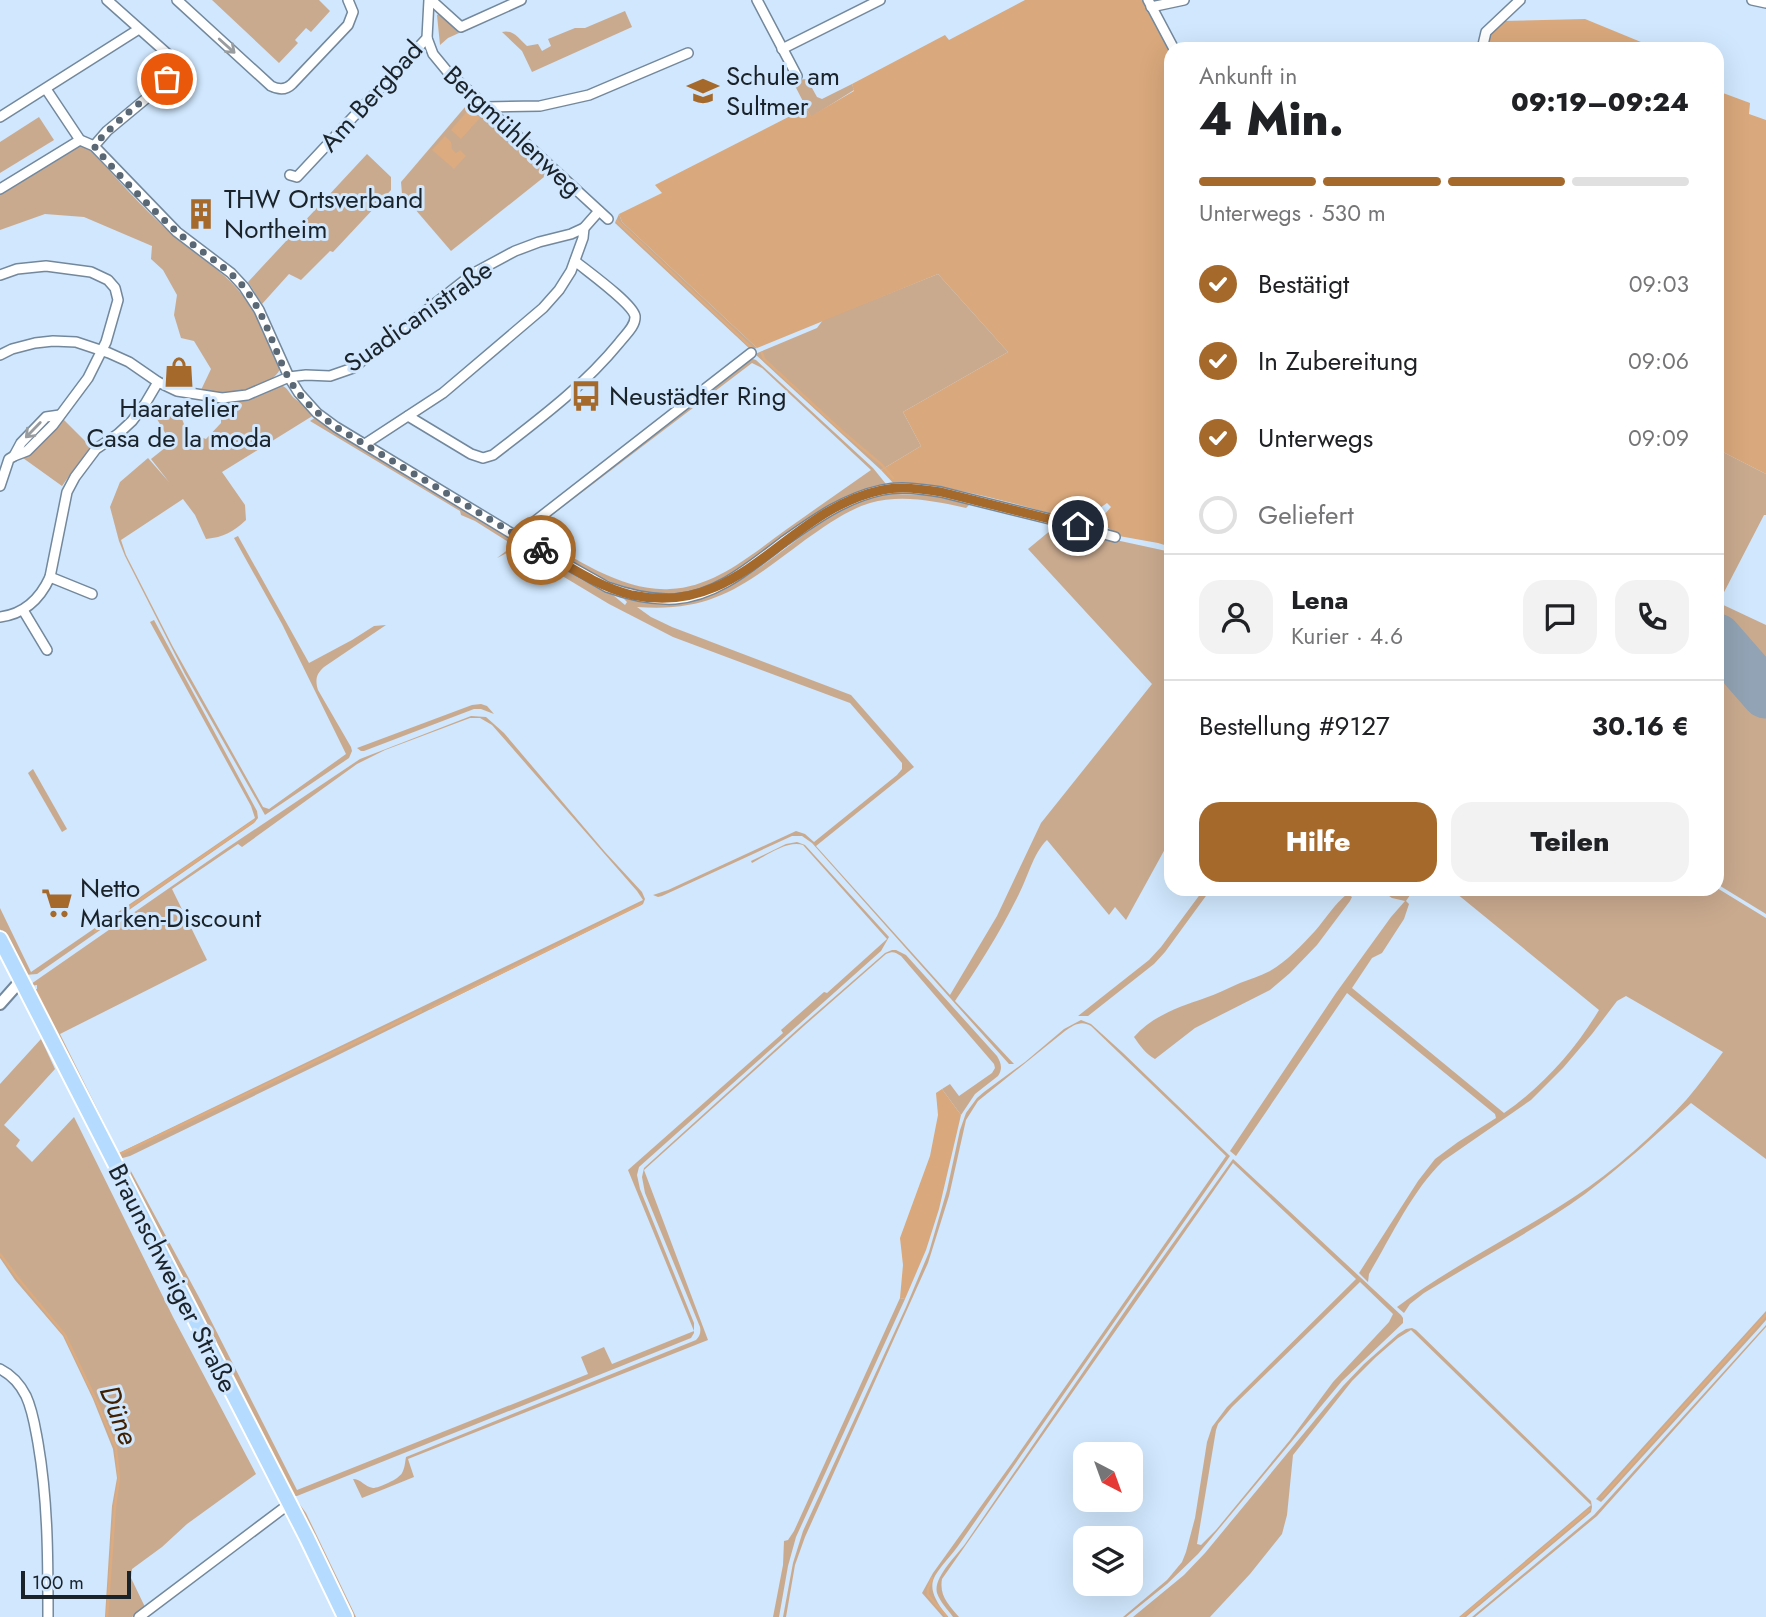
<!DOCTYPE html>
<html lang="de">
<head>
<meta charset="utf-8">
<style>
	body { margin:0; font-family:Jost,sans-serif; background:#f2f2f2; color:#202124; height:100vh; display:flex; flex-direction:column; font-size:26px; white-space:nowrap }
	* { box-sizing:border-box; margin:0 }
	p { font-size:23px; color:#757577 }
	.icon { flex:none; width:38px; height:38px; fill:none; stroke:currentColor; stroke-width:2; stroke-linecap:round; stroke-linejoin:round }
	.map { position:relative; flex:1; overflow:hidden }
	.side { position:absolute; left:1164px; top:42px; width:560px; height:854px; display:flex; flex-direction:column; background:#fff; border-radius:21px; box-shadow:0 7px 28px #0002 }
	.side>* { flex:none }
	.needle { width:46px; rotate:139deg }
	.tools { position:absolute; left:1073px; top:1442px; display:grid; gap:14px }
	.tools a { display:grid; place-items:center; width:70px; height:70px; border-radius:14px; background:#fff; box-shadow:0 7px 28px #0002; font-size:35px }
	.scale { position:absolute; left:21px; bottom:18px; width:110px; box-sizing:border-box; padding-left:7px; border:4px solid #1a222a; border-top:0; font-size:19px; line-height:24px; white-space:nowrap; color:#1a222a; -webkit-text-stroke:5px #d0e7fd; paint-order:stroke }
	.pin { position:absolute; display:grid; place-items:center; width:60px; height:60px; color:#fff; margin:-30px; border:4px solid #fff; border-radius:50%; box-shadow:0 2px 7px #0007 }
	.courier { position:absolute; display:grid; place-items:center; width:70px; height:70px; margin:-35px; border:5px solid #a5692c; border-radius:50%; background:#fff; color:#222; box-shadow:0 2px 9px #0007 }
	.summary em { font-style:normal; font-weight:800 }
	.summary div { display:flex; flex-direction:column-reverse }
	.summary { display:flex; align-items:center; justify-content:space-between; height:119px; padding:0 35px }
	h1 { font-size:46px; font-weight:800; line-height:52px }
	.bar { display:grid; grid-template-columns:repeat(4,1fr); gap:10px 7px; align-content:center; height:84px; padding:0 35px }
	.bar i { height:9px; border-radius:5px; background:#e0e0e0 }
	.bar .active { background:#a5692c }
	.bar p { grid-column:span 4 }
	.line { display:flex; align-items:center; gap:18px; padding:0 35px; border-top:2px solid #e0e0e0 }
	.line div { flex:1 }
	.round { display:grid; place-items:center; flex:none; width:74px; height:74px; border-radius:21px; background:#f2f2f2 }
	ol { padding:0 35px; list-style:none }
	li { display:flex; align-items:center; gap:21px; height:77px }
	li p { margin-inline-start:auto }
	li .icon { padding:7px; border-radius:50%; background:#a5692c; color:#fff; stroke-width:4 }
	li:last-child { color:#757577 }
	li i { width:38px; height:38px; border:4px solid #e0e0e0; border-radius:50% }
	.action { display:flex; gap:14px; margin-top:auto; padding:14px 35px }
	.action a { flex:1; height:80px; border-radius:21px; background:#a5692c; color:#fff; font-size:28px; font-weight:800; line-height:80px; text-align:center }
	.action a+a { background:#f2f2f2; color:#202124 }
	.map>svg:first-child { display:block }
	.green { fill:#c9aa8f; fill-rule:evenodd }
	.forest { fill:#d9a87c }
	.water { fill:#dcab7f }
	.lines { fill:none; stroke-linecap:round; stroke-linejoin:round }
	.stream { stroke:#dcab7f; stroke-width:2.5 }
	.runway { stroke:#91a3b4; stroke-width:49 }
	.minor-casing { stroke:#73889c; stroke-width:12 }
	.tertiary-casing { stroke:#73889c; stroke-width:14 }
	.primary-casing { stroke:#fff; stroke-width:18 }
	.minor { stroke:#fff; stroke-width:9 }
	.tertiary { stroke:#fff; stroke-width:10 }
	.primary { stroke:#b5dcfe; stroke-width:14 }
	.oneway { stroke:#989c9f }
	.done { stroke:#5a6774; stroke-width:7; stroke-dasharray:0 12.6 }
	.route { stroke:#a5692c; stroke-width:9 }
	.labels { text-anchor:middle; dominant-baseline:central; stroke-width:6; stroke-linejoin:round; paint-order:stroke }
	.poi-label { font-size:26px; fill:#1a222a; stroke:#d0e7fd; text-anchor:start }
	.street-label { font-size:26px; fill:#1a222a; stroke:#d0e7fd }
	.water-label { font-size:28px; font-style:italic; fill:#402000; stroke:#d0e7fd }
</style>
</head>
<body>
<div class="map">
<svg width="1766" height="1617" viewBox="0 0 1766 1617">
	<rect width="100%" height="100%" fill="#d0e7fd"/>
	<g class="green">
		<polygon points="212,0 319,0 330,11 311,32 306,28 295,40 298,43 279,63"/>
		<path d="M625,11L632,27L532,72L522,51L502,32C513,29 519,39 527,46L538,44L542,51L551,46L548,39L575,28H585Z"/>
		<polygon points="439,14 459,33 448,38 440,45 437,15"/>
		<polygon points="807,79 817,97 822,99 852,84 854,90 811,117 792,80"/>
		<polygon points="471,100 549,173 451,251 402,194 401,182"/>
		<polygon points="39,117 54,140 0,173 0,142"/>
		<path d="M81,143L87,147C116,177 143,209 174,236C196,255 222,270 240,292C259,314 268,342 280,369C270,391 222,395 201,390L211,369L194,341L181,338L174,315L177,295L163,270L151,259L152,246L84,217L45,214L0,230V193Z"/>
		<polygon points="367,154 391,177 391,190 333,252 330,251 301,280 289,274 262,304 248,282"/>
		<polygon points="619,214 622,222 757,348 751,350 615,223"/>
		<polygon points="938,274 1008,352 903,412 921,446 881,470 755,354 817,328 823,320"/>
		<path d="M750,358L756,360L873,468L886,484C844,493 821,509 787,534C766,550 745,567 721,580C651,617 588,572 528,537V530ZM752,363L762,368L871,470C843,490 815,509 787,529C752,554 715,587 670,589C625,592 573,559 538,535L543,522Z"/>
		<path d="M281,385C288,388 289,393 294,398C301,403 307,409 314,415L222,472L245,505L246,520C233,532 224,537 206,539L195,515L183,499L121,540L126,555L173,647L263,807L269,809L346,754L282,624L234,538L238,536L309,663L352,640L374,626L386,625L324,667C316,674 315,680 318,690L351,747L352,751L349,758L265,815L185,674L125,556L119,541L110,507L120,482L148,458L169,482L151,459L171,443L157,419L177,406L187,432L206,439L221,423V403C242,401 261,395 281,385Z"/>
		<polygon points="316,417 512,538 511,542 510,543 475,521 461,515 460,511 310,421"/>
		<polygon points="62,418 92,448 74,469 62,486 23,458 60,424"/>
		<polygon points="1717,449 1766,474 1766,515 1764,515 1721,598 1717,596"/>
		<path d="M890,494L929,495L970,504L966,508C935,501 901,494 870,503C847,510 825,526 805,540C746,584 714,613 637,607L651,617L672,627L851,695L914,767L816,846L950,995L997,916L1041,823L1152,684L1028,549L1057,525L1088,534L1171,552V838L1126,920L1115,907L1109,915L1047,840C1033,853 1027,880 1017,898C999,934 978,967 955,1001L1014,1064H1009L812,843L802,836H792L662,896L658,897L653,895L668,890L796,831L805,834L814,842L897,775L902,769V763L850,703L673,637L609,604L519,550H513L497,558L514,545L520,543L582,580L613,595L625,605L627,602L623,598C639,601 655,605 671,604C758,598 806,506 890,494Z"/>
		<polygon points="1717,602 1766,625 1766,914 1717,884"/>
		<polygon points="154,620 257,811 258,818 254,823 37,974 25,975 22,972 0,929 0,908 31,972 255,818 251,806 150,622"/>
		<polygon points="481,704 487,706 494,714 481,709 474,709 364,751 361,751 357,748 472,705"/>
		<path d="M471,716L486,717L504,733L605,852L642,892L645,899L643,904L330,1059L130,1156L119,1159L34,990L37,989V985L30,986L31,984L224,850L360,759ZM470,718H480L492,725L637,891L643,900L119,1153L60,1034L207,960L172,889L238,844L242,847L357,764L385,750Z"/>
		<polygon points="33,769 67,829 62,832 28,773"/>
		<path d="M797,842L805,845L889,937L881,951L639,1167L637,1175L640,1189L694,1323V1333L691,1338L297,1496H292L119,1166L126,1162L201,1301L297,1490L588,1374L581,1357L604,1347L612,1364L694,1331L628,1170L783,1033L781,1030L824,992L827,993L887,939L803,845C787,840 766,856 752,863L751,861L786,844Z"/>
		<path d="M1717,888L1766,918V1159L1691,1103C1657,1134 1622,1166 1585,1194C1534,1231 1477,1260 1424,1293L1410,1304L1404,1313L1397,1307C1453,1265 1516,1235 1574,1197C1612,1173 1657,1132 1687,1099C1700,1084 1711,1068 1723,1052L1626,996L1617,1001L1592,1034L1563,1068L1531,1100L1443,1161C1412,1191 1391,1237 1369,1274L1368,1282L1359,1273L1418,1181L1435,1159L1458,1142L1496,1118L1495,1114L1347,993L1236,1156L1230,1151L1336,993L1391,917L1405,901L1392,898L1379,889H1414L1406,901L1409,904L1404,919L1382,953L1372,958L1352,988L1504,1113C1543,1086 1575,1050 1599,1010L1451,889Z"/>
		<polygon points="1204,889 1211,889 1165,952 1154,964 1088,1016 1078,1016 1149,960 1161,947"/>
		<path d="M1347,894L1352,897L1350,901L1317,945L1290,973L1270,990L1195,1028L1155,1059C1146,1054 1140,1046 1134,1037C1152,1016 1179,1007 1205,998C1217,994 1228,988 1240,983C1250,979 1260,976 1270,971C1287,961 1302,945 1315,931C1326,918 1334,905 1347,894Z"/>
		<path d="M892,950H896L906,955L997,1056C1001,1063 1003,1068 998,1076L975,1094L961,1115L942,1089L950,1084L959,1096L992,1073L995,1068L994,1064L901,956C895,952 893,951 886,954L805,1025L644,1170L708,1340L408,1459L414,1477L362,1498L353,1479C361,1479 365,1487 373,1488C379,1488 399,1479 402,1473C405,1468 405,1462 406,1457L696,1340C700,1336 701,1332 700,1327L645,1193L642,1177L644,1168L800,1027L885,953Z"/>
		<path d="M1081,1020L1091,1024L1123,1053L1230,1156L958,1546C935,1577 919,1581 948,1617H943L922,1593L933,1573L1012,1463L1226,1156L1091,1026C1081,1020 1074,1025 1065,1031L978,1101L966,1120L949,1196L928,1263L805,1537L795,1565L786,1617H783L793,1563L803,1531L906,1307L929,1252L947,1190L960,1130L966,1113L977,1098L984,1092L1025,1062L1064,1029Z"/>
		<polygon points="41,1039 55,1069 4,1125 20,1140 16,1146 32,1162 74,1117 173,1317 256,1474 187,1524 162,1547 132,1569 131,1578 145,1607 132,1617 105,1617 112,1506 117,1478 113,1449 93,1399 63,1336 15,1280 0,1258 0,1084"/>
		<path d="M1233,1159L1401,1315L1403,1318V1323L1342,1381L1198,1554L1167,1584L1126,1617H1123L1167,1580L1182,1562L1186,1552L1195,1518L1207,1442L1212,1427L1227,1407L1356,1279L1233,1163L942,1579C939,1596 949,1605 959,1617H953C948,1610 940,1602 937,1593C933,1578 956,1556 965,1544L1136,1295ZM1360,1282L1393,1314L1389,1322L1333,1382L1290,1440L1216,1530L1201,1545L1197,1544L1216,1430L1218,1424L1232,1407Z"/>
		<polygon points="900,1298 905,1299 796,1537 788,1566 779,1617 773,1617 783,1565 784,1541 788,1540 794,1531"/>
		<polygon points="1766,1311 1766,1320 1760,1327 1604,1499 1601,1502 1596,1499"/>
		<polygon points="1766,1325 1766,1327 1597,1516 1475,1617 1472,1617 1594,1515"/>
		<polygon points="1412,1328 1416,1330 1591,1501 1592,1507 1591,1512 1466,1617 1459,1617 1591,1505 1411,1330 1398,1338 1376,1357 1352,1381 1293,1455 1287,1515 1282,1534 1250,1574 1210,1617 1133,1617 1184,1575 1205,1553 1343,1386 1364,1364 1398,1334 1406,1329"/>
		<polygon points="298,1502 306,1513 356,1617 349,1617 296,1504"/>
	</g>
	<g class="forest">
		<path d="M1025,0H1143L1171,49V547L1158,543L1119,536L1103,524L1104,515L1111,507L1107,503C1095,512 1084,517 1068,518C1013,504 951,483 894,484L881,470L921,446L903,412L1008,352L938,274L757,348L622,222L619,214L662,193L655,185L806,108L811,116L854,91L852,84L945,35L949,40Z"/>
		<polygon points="1585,19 1658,49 1465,49 1490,43 1490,32 1502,21"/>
		<polygon points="1717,72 1723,93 1750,103 1749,114 1766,120 1766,474 1717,449"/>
		<polygon points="942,1089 961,1115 939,1209 926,1250 905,1299 900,1298 903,1265 900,1238 930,1156 938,1115 936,1093"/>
	</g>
	<g class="water">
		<polygon points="469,109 480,118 461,139 451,130"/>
		<polygon points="445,136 451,142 452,149 456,153 460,150 466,156 454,169 432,150"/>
	</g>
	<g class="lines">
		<g class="stream">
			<polyline points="617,221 752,348"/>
			<polyline points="762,353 764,359 843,432 882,465 893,478"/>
			<polyline points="95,931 254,821"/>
			<polyline points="37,992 77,1074"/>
			<polyline points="430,1008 641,904"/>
			<polyline points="118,1155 421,1011"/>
			<polyline points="125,1167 294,1494"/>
			<polyline points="0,1254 17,1277 65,1335 96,1400 116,1448 119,1478 115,1506 107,1617"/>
			<polyline points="1602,1497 1766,1315"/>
			<polyline points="298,1505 306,1520"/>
			<polyline points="330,1570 353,1617"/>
			<polyline points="932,1578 928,1589 928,1595 947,1617"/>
			<polyline points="1462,1617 1589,1510"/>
		</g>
		<polyline class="runway" points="1717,638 1766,694"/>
		<defs>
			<g id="minor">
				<path d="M177,0L271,86C279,90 286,90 292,84L348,25L353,12L348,0"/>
				<polyline points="431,0 461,27 521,0"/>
				<polyline points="757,0 797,76"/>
				<polyline points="1148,0 1174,49"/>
				<polyline points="1752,0 1766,3"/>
				<polyline points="1151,7 1184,0"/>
				<polyline points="427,38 433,54 447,71 608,219"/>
				<polyline points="782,49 880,0"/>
				<polyline points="1482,49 1486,32 1520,0"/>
				<path d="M46,89L80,140L94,146L177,232L231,273L244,287L259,310L289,377L299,393L317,413L336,427L516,536L607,587C629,595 652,600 675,599C717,596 751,566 783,542C814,520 844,498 882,490C901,486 921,489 941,492L1078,526H1087L1093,531L1115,537"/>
				<polyline points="487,107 540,106 589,95 688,53"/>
				<polyline points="0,117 139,29"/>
				<polyline points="94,146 107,131 148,97 180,65 107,0"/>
				<polyline points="290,175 297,177 427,38 429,0"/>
				<polyline points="0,189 80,140"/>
				<polyline points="0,275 17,269 46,266 91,272 108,280 115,288 118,300 106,342 88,378 53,425 27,451 14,456 9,459 0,486"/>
				<polyline points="0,355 12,349 35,343 53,341 76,342 109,353 129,362 158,382 177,391 222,398 247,395 289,377 306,375 330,376 353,368 474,273 515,251 539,242 571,234 584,228"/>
				<path d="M408,416L471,454L483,458L493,455C538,420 583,387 619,343C625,335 636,326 635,316C632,303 587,271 575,261"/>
				<polyline points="365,444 443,393 543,308 559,290 571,271 583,238 584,228 599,211"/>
				<polyline points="14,456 21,443 46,417 60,415"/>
				<polyline points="516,536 751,353"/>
				<polyline points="50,577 92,594"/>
				<polyline points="23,610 47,650"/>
				<path d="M0,617C24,614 40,599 50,577L67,492L75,477L96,449L118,434L132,421L145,404L158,382"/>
				<path d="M0,1369C12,1375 20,1384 26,1396C33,1411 35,1427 38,1443C48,1501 48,1559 48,1617"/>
				<polyline points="139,1617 289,1504"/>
			</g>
			<polyline id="tertiary" points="0,1004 16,986 22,983"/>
			<polyline id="primary" points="0,939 307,1538 345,1617"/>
		</defs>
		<use href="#minor" class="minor-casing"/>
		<use href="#tertiary" class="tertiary-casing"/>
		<use href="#primary" class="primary-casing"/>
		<use href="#minor" class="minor"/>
		<use href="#tertiary" class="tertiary"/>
		<use href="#primary" class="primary"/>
	</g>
	<defs><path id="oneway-shaft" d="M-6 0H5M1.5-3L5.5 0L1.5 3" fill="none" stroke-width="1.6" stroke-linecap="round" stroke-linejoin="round" transform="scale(1.75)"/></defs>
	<g class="oneway">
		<use href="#oneway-shaft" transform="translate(227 46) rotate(42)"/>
		<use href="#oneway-shaft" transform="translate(33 430) rotate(134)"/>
	</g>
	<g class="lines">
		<path class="done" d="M167,79C143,102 115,121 94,146C118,175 149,206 176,231C197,250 224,264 243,286C265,313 273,347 288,377C300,399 317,413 336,427L541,550"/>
		<path class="route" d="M541,550C570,567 599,587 632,595C742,619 785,510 882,490C901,486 921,489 941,492L1078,526"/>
	</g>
	<defs>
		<symbol id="school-bare" viewBox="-9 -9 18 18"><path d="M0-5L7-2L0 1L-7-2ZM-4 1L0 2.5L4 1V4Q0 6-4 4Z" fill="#a5692c" stroke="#d0e7fd" stroke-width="2.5" paint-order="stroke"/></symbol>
		<symbol id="building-bare" viewBox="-9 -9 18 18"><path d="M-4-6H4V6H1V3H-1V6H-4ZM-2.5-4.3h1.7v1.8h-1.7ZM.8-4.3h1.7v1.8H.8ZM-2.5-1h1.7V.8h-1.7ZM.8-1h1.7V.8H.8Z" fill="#a5692c" stroke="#d0e7fd" stroke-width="2.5" paint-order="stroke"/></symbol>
		<symbol id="shop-bare" viewBox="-9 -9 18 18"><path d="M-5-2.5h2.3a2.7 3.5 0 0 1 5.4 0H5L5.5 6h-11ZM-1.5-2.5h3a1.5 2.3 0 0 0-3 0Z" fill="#a5692c" stroke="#d0e7fd" stroke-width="2.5" paint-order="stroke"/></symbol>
		<symbol id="bus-bare" viewBox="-9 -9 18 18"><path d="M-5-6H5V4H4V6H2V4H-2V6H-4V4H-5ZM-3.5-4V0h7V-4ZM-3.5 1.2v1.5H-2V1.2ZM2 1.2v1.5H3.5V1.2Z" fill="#a5692c" stroke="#d0e7fd" stroke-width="2.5" paint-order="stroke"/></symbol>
		<symbol id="supermarket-bare" viewBox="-9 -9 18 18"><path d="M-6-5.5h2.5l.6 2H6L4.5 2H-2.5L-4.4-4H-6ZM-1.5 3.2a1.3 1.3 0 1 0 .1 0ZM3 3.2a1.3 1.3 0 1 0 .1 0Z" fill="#a5692c" stroke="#d0e7fd" stroke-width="2.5" paint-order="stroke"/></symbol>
	</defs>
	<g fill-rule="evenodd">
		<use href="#school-bare" x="681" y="69" width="44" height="44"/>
		<use href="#building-bare" x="179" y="192" width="44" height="44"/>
		<use href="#shop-bare" x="157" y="350" width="44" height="44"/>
		<use href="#bus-bare" x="564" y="374" width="44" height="44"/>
		<use href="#supermarket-bare" x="35" y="881" width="44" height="44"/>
	</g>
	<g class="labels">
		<g class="poi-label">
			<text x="726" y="76">Schule am<tspan x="726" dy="30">Sultmer</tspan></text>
			<text x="224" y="199">THW Ortsverband<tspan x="224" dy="30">Northeim</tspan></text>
			<text x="609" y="396">Neustädter Ring</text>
			<text x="179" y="408" text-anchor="middle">Haaratelier<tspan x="179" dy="30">Casa de la moda</tspan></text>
			<text x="80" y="888">Netto<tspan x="80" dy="30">Marken-Discount</tspan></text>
		</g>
		<g class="street-label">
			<text transform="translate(371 96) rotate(-48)">Am Bergbad</text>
			<text transform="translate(513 131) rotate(43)">Bergmühlenweg</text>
			<text transform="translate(418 316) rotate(-35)">Suadicanistraße</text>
			<text transform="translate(173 1278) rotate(63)">Braunschweiger Straße</text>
		</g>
		<g class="water-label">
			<text transform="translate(119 1415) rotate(69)">Düne</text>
		</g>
	</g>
</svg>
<div class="tools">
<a><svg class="needle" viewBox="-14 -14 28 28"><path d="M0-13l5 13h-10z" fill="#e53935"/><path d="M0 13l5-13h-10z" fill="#757577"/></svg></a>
<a><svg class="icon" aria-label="layers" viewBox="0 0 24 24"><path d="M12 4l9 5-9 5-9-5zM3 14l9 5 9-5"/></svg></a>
</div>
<div class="scale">100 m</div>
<div class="pin" style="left:167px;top:79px;background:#ea580c"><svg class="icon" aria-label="bag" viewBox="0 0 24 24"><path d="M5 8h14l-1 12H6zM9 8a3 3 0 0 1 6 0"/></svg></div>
<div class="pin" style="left:1078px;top:526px;background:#1f2937"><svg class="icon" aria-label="home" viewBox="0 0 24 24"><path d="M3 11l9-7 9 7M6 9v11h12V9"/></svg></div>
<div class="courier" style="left:541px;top:550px"><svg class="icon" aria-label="bike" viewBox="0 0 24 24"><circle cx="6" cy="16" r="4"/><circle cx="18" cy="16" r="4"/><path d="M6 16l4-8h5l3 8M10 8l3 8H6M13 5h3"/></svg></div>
<section class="side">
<div class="summary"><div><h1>4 Min.</h1><p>Ankunft in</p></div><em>09:19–09:24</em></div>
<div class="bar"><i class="active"></i><i class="active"></i><i class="active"></i><i></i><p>Unterwegs · 530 m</p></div>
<ol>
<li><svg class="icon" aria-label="check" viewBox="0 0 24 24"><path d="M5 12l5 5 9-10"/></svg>Bestätigt<p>09:03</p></li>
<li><svg class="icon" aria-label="check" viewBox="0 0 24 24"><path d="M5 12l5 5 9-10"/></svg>In Zubereitung<p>09:06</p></li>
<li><svg class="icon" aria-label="check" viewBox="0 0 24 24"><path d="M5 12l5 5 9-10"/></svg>Unterwegs<p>09:09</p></li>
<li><i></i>Geliefert</li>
</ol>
<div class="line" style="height:126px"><a class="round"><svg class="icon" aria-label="person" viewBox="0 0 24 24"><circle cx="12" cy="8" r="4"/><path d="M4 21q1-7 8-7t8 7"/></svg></a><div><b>Lena</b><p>Kurier · 4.6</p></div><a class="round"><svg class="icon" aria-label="chat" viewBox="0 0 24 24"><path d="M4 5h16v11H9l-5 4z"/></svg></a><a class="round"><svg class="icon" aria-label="phone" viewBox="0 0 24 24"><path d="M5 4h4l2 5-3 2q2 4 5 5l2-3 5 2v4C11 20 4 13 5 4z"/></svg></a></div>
<div class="line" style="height:91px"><div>Bestellung #9127</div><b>30.16 €</b></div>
<div class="action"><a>Hilfe</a><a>Teilen</a></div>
</section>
</div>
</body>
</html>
